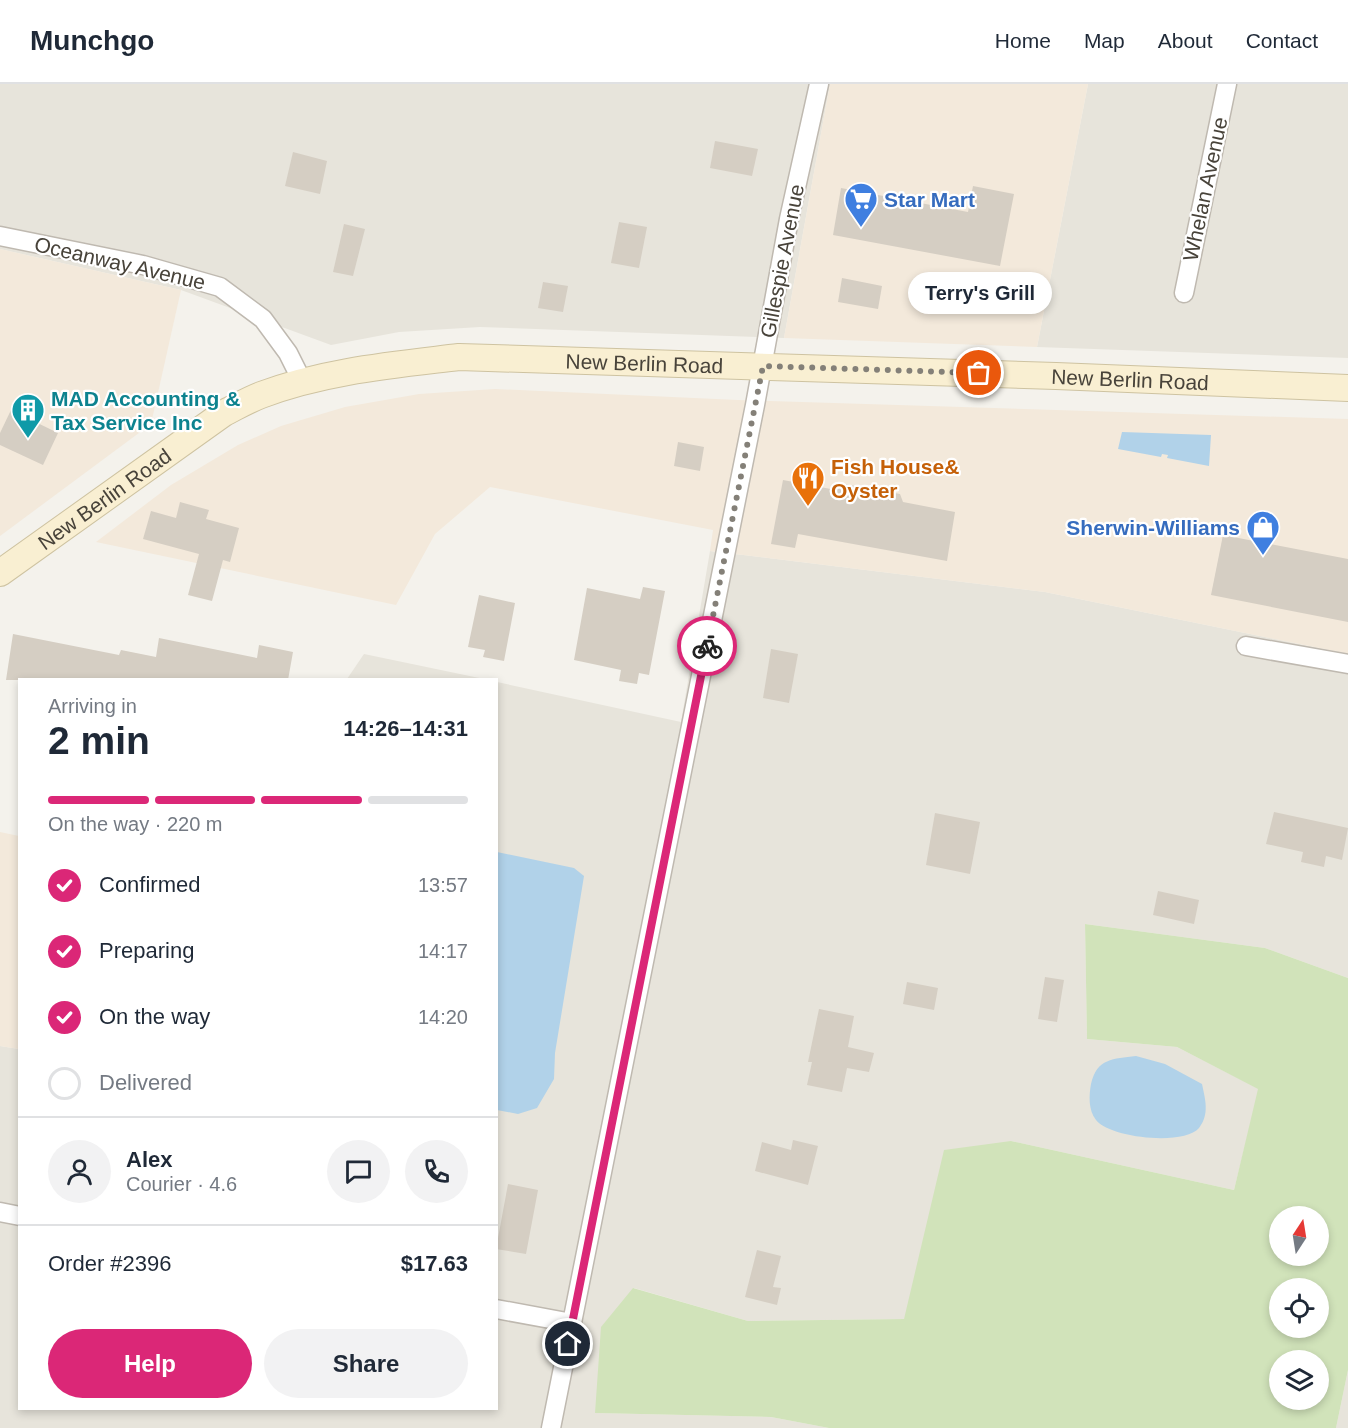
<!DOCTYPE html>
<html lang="en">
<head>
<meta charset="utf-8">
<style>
	body { margin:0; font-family:Helvetica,sans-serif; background:#f2f2f3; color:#1f2937; height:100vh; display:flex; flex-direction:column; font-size:22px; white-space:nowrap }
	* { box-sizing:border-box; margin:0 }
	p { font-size:20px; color:#747a83 }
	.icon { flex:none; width:33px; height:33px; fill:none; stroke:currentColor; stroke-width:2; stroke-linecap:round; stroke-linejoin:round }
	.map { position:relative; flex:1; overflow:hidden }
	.panel { position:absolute; left:18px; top:594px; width:480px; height:732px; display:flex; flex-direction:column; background:#fff; border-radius:0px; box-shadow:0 3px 9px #0003 }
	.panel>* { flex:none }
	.needle { width:39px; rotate:12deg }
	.controls { position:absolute; left:1269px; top:1122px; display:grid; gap:12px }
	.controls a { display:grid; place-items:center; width:60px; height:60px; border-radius:50%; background:#fff; box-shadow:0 3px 9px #0003; font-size:30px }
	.pin { position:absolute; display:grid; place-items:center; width:51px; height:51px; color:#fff; margin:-26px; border:3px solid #fff; border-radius:50%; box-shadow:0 2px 6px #0007 }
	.courier { position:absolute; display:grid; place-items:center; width:60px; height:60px; margin:-30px; border:4px solid #db2777; border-radius:50%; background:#fff; color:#222; box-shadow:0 2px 8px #0007 }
	.bubble { position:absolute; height:42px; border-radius:21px; background:#fff; box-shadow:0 3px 9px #0003; font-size:20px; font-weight:600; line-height:42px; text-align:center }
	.overview em { font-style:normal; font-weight:600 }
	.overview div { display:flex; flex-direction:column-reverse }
	.overview { display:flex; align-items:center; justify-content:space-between; height:102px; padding:0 30px }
	h1 { font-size:39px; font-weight:600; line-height:45px }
	.bar { display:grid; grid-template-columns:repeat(4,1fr); gap:9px 6px; align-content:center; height:72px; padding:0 30px }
	.bar i { height:8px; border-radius:4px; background:#e0e1e3 }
	.bar .on { background:#db2777 }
	.bar p { grid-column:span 4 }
	.line { display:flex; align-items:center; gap:15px; padding:0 30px; border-top:2px solid #e0e1e3 }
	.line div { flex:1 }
	.round { display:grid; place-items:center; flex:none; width:63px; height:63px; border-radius:32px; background:#f2f2f3 }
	ol { padding:0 30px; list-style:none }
	li { display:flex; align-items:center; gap:18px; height:66px }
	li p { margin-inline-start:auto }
	li .icon { padding:6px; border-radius:50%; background:#db2777; color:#fff; stroke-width:4 }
	li:last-child { color:#747a83 }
	li i { width:33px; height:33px; border:3px solid #e0e1e3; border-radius:50% }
	.button { display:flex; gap:12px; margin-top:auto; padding:12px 30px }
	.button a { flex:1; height:69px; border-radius:36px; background:#db2777; color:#fff; font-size:24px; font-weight:600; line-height:69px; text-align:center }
	.button a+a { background:#f2f2f3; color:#1f2937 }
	header { display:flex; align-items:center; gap:36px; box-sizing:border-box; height:84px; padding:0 30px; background:#fff; border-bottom:2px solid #e0e1e3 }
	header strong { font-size:28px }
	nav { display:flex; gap:33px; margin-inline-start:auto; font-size:21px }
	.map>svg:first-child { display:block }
	.residential { fill:#e7e4db }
	.commercial { fill:#f3e9db }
	.green { fill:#d1e3ba; fill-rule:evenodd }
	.water { fill:#b1d2e9 }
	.building { fill:#d5cec3 }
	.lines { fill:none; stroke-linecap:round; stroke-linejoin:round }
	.street-casing { stroke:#bfb9b0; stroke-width:21 }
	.secondary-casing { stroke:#cec3a1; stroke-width:28 }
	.street { stroke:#fff; stroke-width:18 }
	.secondary { stroke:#f9efd2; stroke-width:26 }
	.done { stroke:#848078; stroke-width:6; stroke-dasharray:0 10.8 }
	.route { stroke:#db2777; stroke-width:8 }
	.labels { text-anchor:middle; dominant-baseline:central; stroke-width:4.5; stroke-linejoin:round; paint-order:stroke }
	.street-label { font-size:21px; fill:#48433a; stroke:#fff }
	.shop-label { font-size:21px; font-weight:bold; fill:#366cbe; stroke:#fff; text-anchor:start }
	.culture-label { font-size:21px; font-weight:bold; fill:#0d838f; stroke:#fff; text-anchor:start }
	.food-label { font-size:21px; font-weight:bold; fill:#c56008; stroke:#fff; text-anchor:start }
</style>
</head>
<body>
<header>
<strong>Munchgo</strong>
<nav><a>Home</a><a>Map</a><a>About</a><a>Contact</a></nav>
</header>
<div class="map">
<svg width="1348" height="1344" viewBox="0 0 1348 1344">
	<rect width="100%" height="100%" fill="#f4f2ec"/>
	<g class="residential">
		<polygon points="0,0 830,0 784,254 480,243 399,248 331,261 181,206 0,165"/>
		<polygon points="1088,0 1348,0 1348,274 1037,263"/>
		<polygon points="710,467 1045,508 1348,570 1348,894 1265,864 1085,840 1087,955 1177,963 1259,1005 1234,1106 1011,1057 904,1235 748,1237 634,1204 596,1329 771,1333 829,1344 0,1344 0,962 19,965 20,1324 496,1324 497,598 681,638"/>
		<polygon points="364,570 484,595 347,595"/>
		<polygon points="1348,1286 1348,1344 1336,1344"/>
	</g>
	<g class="commercial">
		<polygon points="830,0 1088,0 1037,263 784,254"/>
		<polygon points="0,165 181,206 151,340 0,452"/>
		<polygon points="495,305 738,316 1348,335 1348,570 1045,508 710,467 713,446 490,403 435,450 396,521 96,458 171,401 238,361 281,342 345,323 419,310"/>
		<polygon points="0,748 19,752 19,965 0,962"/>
	</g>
	<path class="green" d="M1085,840L1265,864L1348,894V1286L1336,1344H829L771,1333L595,1329L601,1243L633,1204L748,1237L904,1235L944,1066L1011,1057L1234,1106L1258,1005L1177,963L1087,955ZM1280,1132H1318V1172H1280ZM1280,1204H1318V1244H1280ZM1280,1276H1318V1316H1280Z"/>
	<g class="water">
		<polygon points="1122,348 1211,351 1209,382 1167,374 1168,371 1162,370 1161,373 1118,365"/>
		<polygon points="497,768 574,784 584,792 555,969 554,995 537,1024 518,1030 497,1026"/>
		<path d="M1136,972L1165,980L1202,1000C1205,1015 1210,1030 1199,1044C1184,1062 1110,1054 1096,1036C1088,1026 1089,1011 1091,1000C1097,974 1113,975 1136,972Z"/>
	</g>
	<g class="building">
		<polygon points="715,57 758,65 752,92 710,84"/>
		<polygon points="293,68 327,77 320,110 285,102"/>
		<polygon points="973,102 1014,110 1000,182 833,151 841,104 968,128"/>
		<polygon points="619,138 647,143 639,184 611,179"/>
		<polygon points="344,140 365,145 353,192 333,188"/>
		<polygon points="842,194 882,202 878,225 838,218"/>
		<polygon points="543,198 568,202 563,228 538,224"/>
		<polygon points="11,326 58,349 43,381 0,361 0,349"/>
		<polygon points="678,358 704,363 700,387 674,382"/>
		<polygon points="783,396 836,406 844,400 900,410 903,418 955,428 947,477 798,450 795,464 771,460"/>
		<polygon points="180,418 209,426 206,435 239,444 230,478 223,476 212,517 188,511 199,470 143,455 151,427 176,434"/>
		<polygon points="1223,451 1348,475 1348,538 1211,511"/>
		<polygon points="643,503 665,507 649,591 639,589 637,600 619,597 621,586 574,576 587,504 640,515"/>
		<polygon points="479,511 515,519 504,577 483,573 485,566 468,563"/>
		<polygon points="13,550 119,571 121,566 156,573 159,554 257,574 259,561 293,568 288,596 6,596"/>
		<polygon points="771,565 798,570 789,619 763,614"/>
		<polygon points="1274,728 1348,744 1342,776 1326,772 1324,783 1301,778 1303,768 1266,760"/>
		<polygon points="935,729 980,738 970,790 926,781"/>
		<polygon points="1158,807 1199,816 1194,840 1153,831"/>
		<polygon points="1045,893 1064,896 1057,938 1038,935"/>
		<polygon points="907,898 938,904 934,926 903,920"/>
		<polygon points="819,925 854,932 848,963 874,969 869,988 847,984 842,1008 807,1001 812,978 808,978"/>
		<polygon points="793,1056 818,1062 808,1101 755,1087 762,1058 791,1066"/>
		<polygon points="508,1100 538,1106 526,1170 496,1165"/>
		<polygon points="757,1166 781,1172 773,1203 781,1204 777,1221 745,1213"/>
	</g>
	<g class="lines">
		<defs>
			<g id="street">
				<polyline points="0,152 143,181 220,203 263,235 288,269 303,299"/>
				<polyline points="1184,209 1227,0"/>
				<polyline points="1246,562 1348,580"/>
				<polyline points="0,1128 20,1132"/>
				<polyline points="496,1225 572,1239"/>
				<polyline points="551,1344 755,321 789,135 819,0"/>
			</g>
			<g id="secondary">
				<path id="s1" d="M0,489L224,329C236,323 248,316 261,311C324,287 393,281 459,273L1056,292L1348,304"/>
			</g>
		</defs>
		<use href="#street" class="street-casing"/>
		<use href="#secondary" class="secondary-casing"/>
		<use href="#street" class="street"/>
		<use href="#secondary" class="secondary"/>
	</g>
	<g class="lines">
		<polyline class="done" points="707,562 763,282 979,289"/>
		<polyline class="route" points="568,1260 707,562"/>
	</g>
	<defs>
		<symbol id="supermarket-pin" viewBox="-11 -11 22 30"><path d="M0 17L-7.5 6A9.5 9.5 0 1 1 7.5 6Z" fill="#3f7fe0" stroke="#fff"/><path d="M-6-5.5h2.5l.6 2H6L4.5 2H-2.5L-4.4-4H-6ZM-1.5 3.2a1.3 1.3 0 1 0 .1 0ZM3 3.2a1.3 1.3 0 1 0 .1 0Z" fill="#fff"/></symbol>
		<symbol id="building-pin" viewBox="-11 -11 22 30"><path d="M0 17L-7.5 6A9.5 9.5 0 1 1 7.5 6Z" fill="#0f9aa8" stroke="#fff"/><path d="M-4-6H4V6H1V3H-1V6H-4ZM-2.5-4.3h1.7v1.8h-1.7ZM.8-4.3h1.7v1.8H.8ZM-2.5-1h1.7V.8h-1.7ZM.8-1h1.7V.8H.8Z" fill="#fff"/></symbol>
		<symbol id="restaurant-pin" viewBox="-11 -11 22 30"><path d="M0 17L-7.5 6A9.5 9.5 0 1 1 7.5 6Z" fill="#e8710a" stroke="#fff"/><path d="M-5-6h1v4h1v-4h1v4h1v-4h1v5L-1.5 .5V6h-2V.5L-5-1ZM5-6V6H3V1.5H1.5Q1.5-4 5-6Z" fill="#fff"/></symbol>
		<symbol id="shop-pin" viewBox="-11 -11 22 30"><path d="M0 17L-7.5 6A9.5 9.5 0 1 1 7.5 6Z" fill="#3f7fe0" stroke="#fff"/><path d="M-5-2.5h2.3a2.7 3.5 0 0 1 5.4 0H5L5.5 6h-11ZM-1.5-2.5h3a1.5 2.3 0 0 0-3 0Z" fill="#fff"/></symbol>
	</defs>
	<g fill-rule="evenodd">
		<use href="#supermarket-pin" x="842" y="96" width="38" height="52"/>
		<use href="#building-pin" x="9" y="307" width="38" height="52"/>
		<use href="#restaurant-pin" x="789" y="375" width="38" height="52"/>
		<use href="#shop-pin" x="1244" y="424" width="38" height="52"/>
	</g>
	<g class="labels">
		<g class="street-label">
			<text transform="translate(1205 105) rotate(-78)">Whelan Avenue</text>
			<text transform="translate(782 177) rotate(-79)">Gillespie Avenue</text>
			<text transform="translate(120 179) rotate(13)">Oceanway Avenue</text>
			<text stroke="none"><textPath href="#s1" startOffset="704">New Berlin Road</textPath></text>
			<text stroke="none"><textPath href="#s1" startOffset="1190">New Berlin Road</textPath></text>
			<text stroke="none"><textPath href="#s1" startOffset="128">New Berlin Road</textPath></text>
		</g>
		<g class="shop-label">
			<text x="884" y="115">Star Mart</text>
			<text x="1240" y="443" text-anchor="end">Sherwin-Williams</text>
		</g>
		<g class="culture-label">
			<text x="51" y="314">MAD Accounting &amp;<tspan x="51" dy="24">Tax Service Inc</tspan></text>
		</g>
		<g class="food-label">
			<text x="831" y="382">Fish House&amp;<tspan x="831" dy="24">Oyster</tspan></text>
		</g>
	</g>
</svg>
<div class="controls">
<a><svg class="needle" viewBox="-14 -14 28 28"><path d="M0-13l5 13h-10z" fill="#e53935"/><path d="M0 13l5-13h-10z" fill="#747a83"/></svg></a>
<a><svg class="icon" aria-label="locate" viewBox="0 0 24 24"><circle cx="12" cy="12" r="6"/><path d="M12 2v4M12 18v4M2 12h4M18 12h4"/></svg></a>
<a><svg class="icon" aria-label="layers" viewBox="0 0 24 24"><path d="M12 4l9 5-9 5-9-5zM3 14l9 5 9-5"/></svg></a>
</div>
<div class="pin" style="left:979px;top:289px;background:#ea580c"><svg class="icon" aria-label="bag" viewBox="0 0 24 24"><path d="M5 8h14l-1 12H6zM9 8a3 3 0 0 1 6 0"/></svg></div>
<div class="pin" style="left:568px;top:1260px;background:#1f2937"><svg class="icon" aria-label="home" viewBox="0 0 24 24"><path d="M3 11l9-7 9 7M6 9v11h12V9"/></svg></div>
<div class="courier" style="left:707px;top:562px"><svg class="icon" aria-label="bike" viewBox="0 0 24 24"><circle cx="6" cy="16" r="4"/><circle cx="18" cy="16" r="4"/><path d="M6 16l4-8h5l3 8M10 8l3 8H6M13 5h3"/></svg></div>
<div class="bubble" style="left:908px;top:188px;width:144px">Terry's Grill</div>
<section class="panel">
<div class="overview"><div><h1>2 min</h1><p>Arriving in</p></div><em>14:26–14:31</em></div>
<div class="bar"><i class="on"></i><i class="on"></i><i class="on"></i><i></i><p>On the way · 220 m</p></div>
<ol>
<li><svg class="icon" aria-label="check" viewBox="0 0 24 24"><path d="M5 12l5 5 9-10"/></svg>Confirmed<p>13:57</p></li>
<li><svg class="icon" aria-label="check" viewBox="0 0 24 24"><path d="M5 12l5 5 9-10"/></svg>Preparing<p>14:17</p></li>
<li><svg class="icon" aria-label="check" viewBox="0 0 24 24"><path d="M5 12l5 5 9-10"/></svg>On the way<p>14:20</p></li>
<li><i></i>Delivered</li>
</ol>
<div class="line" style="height:108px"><a class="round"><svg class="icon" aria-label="person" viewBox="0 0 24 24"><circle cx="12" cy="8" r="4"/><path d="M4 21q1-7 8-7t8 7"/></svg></a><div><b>Alex</b><p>Courier · 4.6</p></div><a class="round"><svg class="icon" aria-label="chat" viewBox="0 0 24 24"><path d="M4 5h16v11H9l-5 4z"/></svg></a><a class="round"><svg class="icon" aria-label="phone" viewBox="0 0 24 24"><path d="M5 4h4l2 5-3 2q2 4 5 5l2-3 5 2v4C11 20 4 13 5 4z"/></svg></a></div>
<div class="line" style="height:78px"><div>Order #2396</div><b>$17.63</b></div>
<div class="button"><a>Help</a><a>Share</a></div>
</section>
</div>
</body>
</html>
